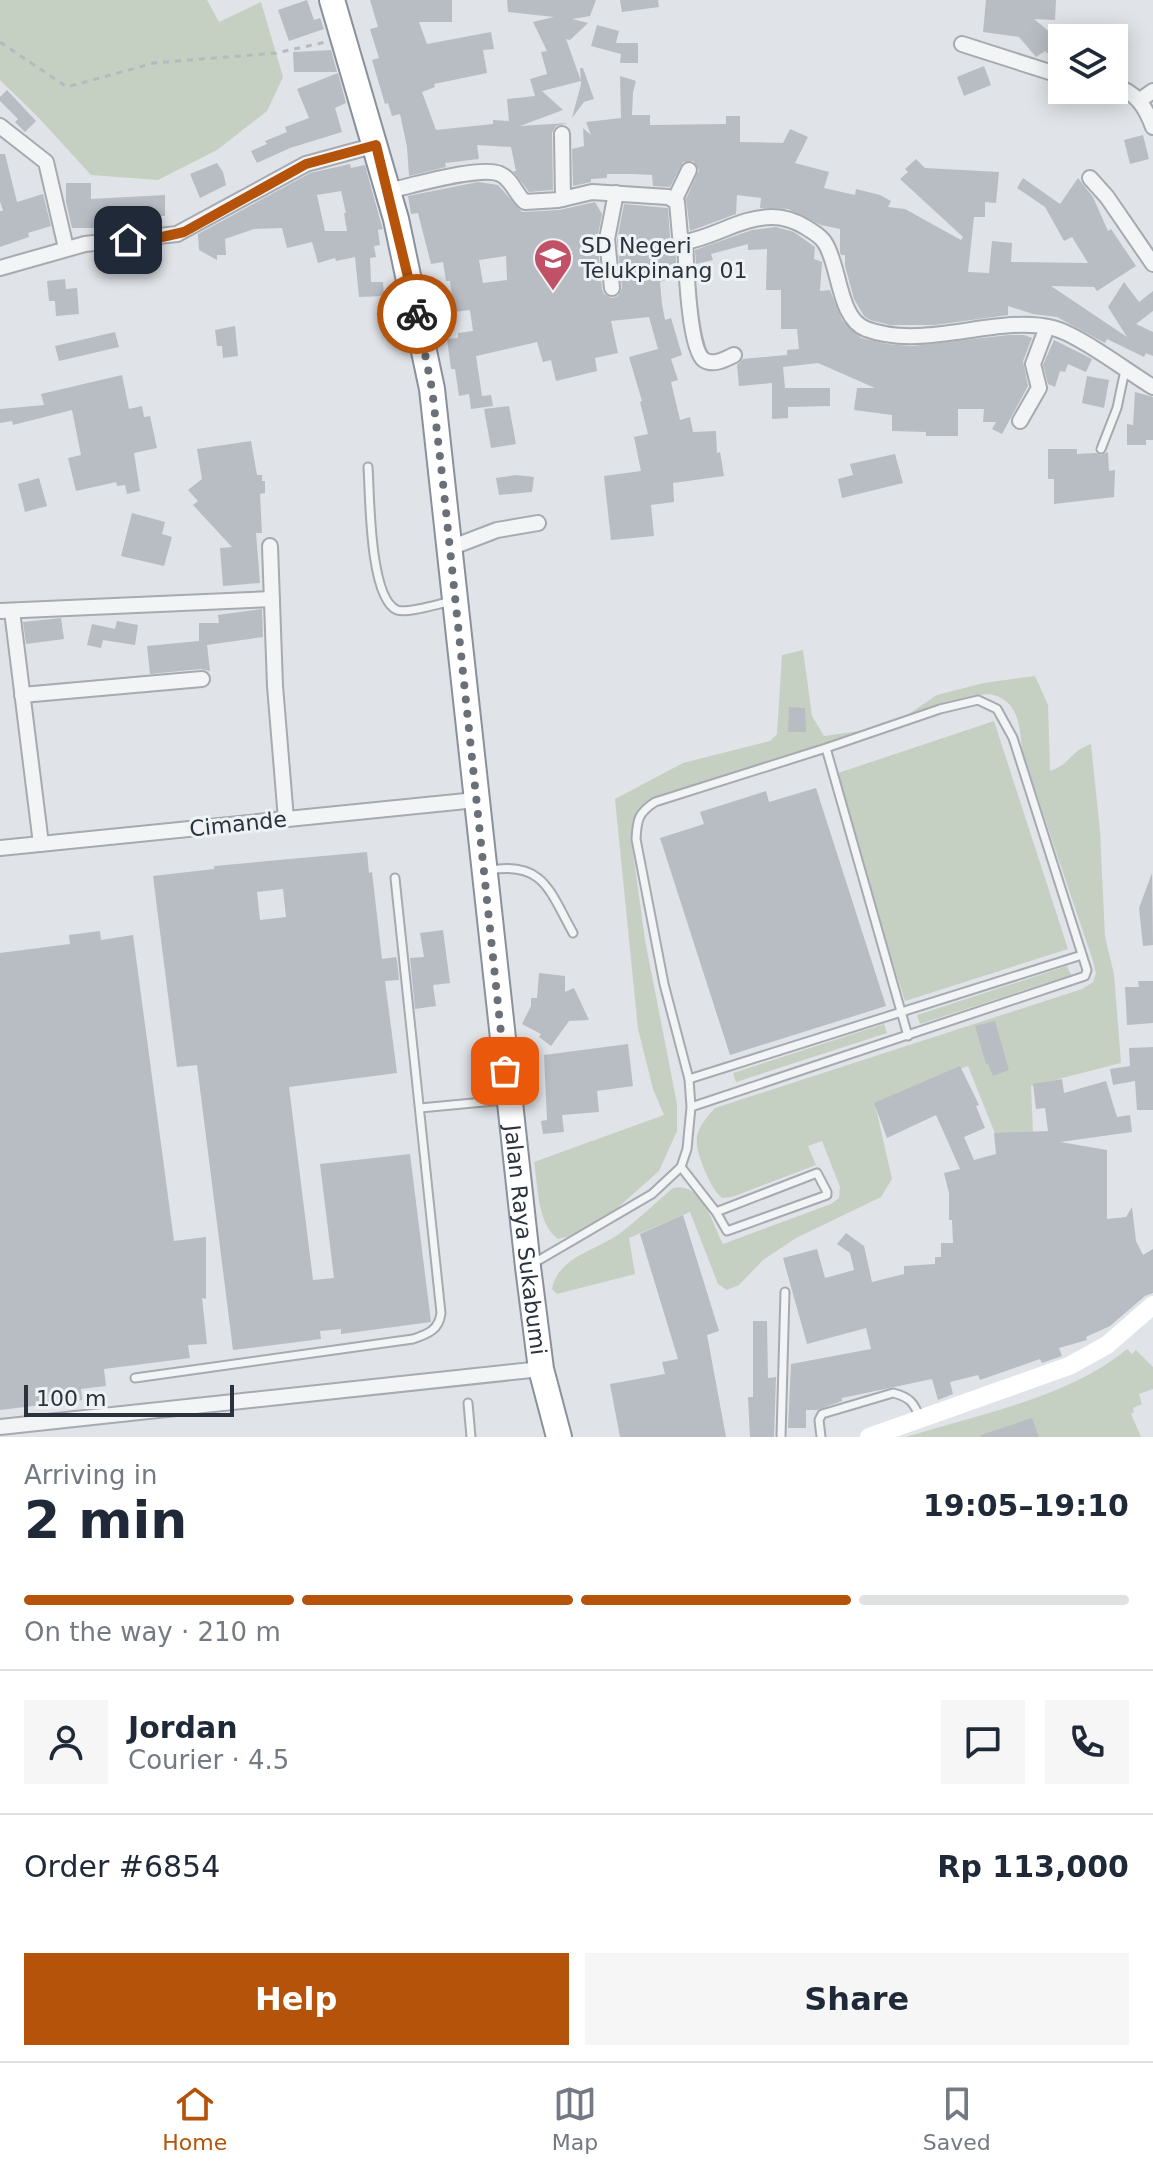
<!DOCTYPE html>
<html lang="en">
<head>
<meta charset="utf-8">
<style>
	body { margin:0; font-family:"DejaVu Sans",sans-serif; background:#f6f6f7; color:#1f2937; height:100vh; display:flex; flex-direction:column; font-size:30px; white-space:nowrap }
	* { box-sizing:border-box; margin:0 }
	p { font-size:26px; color:#747a83 }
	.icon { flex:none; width:44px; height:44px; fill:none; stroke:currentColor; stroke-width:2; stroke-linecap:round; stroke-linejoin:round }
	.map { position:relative; height:1437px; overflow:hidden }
	.sheet { display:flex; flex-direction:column; background:#fff; flex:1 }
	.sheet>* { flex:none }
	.fabs { position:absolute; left:1048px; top:24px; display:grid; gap:16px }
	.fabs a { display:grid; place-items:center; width:80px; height:80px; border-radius:0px; background:#fff; box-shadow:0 4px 20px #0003; font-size:40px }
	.scale { position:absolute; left:24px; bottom:20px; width:210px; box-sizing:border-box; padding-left:8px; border:4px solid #2a323d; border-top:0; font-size:22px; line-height:28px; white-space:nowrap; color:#2a323d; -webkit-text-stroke:6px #eff2f5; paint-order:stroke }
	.pin { position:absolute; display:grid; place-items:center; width:68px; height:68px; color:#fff; margin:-34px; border-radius:16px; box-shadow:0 4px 12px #0006 }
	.courier { position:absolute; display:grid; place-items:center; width:80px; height:80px; margin:-40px; border:6px solid #b45309; border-radius:50%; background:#fff; color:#222; box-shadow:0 2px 10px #0007 }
	.summary em { font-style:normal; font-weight:700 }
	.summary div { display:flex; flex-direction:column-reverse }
	.summary { display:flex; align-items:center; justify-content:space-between; height:136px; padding:0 24px }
	h1 { font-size:52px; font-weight:700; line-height:60px }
	.bar { display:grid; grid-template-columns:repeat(4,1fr); gap:12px 8px; align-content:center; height:96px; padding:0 24px }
	.bar i { height:10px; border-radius:6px; background:#e0e1e3 }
	.bar .on { background:#b45309 }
	.bar p { grid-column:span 4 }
	.line { display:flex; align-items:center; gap:20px; padding:0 24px; border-top:2px solid #e0e1e3 }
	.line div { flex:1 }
	.round { display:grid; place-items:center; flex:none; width:84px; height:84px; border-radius:0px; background:#f6f6f7 }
	.primary-button { display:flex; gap:16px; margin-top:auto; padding:16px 24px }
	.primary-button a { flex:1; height:92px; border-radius:0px; background:#b45309; color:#fff; font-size:32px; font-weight:700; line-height:92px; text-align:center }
	.primary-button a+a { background:#f6f6f7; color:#1f2937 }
	.menu { display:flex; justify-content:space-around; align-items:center; height:112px; border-top:2px solid #e0e1e3; background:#fff; font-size:22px; color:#747a83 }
	.menu a { display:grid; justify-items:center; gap:4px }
	.menu .on { color:#b45309 }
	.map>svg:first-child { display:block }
	.green { fill:#c6d0c2 }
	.building { fill:#b8bdc4; fill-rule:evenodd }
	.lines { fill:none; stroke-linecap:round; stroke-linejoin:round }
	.lane-casing { stroke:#a6aab1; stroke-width:11 }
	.street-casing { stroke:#a6aab1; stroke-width:18 }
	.highway-casing { stroke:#89919c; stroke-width:28 }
	.path { stroke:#b6babe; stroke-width:3; stroke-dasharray:6 6; stroke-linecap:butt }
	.lane { stroke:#f2f4f6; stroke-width:7 }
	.street { stroke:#f2f4f6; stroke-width:14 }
	.secondary { stroke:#fff; stroke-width:18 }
	.highway { stroke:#fff; stroke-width:24 }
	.done { stroke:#6a7078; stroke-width:8; stroke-dasharray:0 14.4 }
	.route { stroke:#b45309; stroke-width:10 }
	.labels { text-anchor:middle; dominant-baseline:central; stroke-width:6; stroke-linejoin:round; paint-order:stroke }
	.poi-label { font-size:22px; fill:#2a323d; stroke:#eff2f5; text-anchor:start }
	.street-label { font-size:22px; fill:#2a323d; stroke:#eff2f5 }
</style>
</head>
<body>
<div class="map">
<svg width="1153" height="1437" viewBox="0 0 1153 1437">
	<rect width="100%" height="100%" fill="#e0e3e7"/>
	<g class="green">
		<polygon points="0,0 207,0 219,22 261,2 283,77 267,111 217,150 158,180 91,175 38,117 0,80"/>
		<path d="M803,650L812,716L824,736L874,729L901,719L937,695L984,683L1035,676L1048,705L1050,771C1071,764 1069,752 1091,744L1100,831L1105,937L1114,974L1121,1063L1031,1086L1033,1133L996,1136L968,1066L875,1104L892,1179L881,1197L796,1238L763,1260L739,1285L727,1290L718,1284L690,1212L629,1238L635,1274L557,1294L552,1289C558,1257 595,1251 619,1234C638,1220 655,1203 673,1188C702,1181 712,1223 723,1244L831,1204L839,1198L840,1187L822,1141L808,1146L816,1165L732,1197L722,1198C713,1190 710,1182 705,1171C693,1141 692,1133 715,1108L1082,989L1093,982L1096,973L1093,961C1070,892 1046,824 1024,756C1019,739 1022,718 1009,704C993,688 975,695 958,703L653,799L638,812L631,838L645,940L677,1104V1131L659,1171L615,1210L579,1234L558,1239C537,1224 538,1185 534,1162L664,1115L653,1089L638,1029L615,799L683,763L770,741L777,734L782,655Z"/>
		<polygon points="994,721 1068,949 905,1001 832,775"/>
		<polygon points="1067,966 1071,975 920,1024 917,1015"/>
		<polygon points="884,1024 887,1033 736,1082 733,1073"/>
		<path d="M1127,1349L1132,1354L1136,1350L1153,1367V1389L1139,1394L1142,1404L1133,1408L1134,1412L1131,1414L1141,1437H906C979,1414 1068,1398 1127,1349Z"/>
	</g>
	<g class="building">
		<polygon points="307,0 314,20 320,18 324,29 289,41 278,10"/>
		<polygon points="370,0 452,0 452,22 419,22 427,44 491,32 494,49 483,50 487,73 434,84 435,87 422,92 436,130 493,124 493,120 509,121 507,99 535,96 530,79 547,74 541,52 547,51 533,22 554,17 508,12 507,0 596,0 590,16 572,19 588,23 570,40 566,39 581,81 542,91 563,110 520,126 568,123 556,126 552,133 553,190 529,192 513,171 516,171 511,147 477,145 479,159 445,163 446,167 409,176 407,147 400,114 392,116 388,103 385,104 372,60 379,58 370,29 378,27"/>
		<polygon points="620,0 658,0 659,7 622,12"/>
		<polygon points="986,0 1056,0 1055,20 1034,19 1062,42 1062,66 1045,51 1036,57 1019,37 983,32"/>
		<polygon points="597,25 619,31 616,43 638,43 638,63 620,63 621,54 591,46"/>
		<polygon points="331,50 337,72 294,72 293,52"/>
		<polygon points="984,66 991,85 964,96 957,77"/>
		<polygon points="580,68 583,68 594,99 584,102 572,118 581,84"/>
		<polygon points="338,73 346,103 335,108 342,132 290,148 257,163 251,151 267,144 265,141 287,132 285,127 309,118 297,89"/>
		<polygon points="620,76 636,81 633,92 632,115 650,115 650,125 726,124 726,116 740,116 740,142 783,143 790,129 808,137 795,163 829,172 824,188 855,195 856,189 880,195 891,201 888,207 905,209 961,240 963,237 900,179 908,172 905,169 916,159 925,168 999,172 996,203 985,202 985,217 974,217 968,272 989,273 992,241 1012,243 1011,262 1088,263 1072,237 1064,241 1045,207 1017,188 1023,178 1060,204 1078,178 1093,197 1108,231 1111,229 1136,266 1097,291 1094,287 1051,286 1127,337 1108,307 1124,282 1139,302 1153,291 1153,311 1136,324 1153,332 1153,356 1146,353 1144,357 1107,339 1105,343 1057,317 1033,314 1008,306 1008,315 935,325 890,325 870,320 864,316 854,299 845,266 845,255 841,255 840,252 840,229 821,225 788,209 760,208 761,198 737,195 736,214 690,231 686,199 699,170 693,161 683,162 670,187 653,186 652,175 633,174 607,174 607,178 591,179 591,182 573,186 572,149 584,146 583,128 591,135 586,122 621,118"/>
		<polygon points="7,90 36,121 25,132 15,122 18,119 0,101 0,97"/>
		<polygon points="1143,135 1149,159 1130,164 1124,140"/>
		<polygon points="0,154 5,154 17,202 43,194 51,226 28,233 29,237 0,247 0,211 3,211 0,201"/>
		<polygon points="217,163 223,172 226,185 200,198 190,174"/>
		<path d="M350,164L351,168L365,165L381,223L383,229L378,230L380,245L374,246L376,257L370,258L371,282H383L384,296L359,297L355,257L336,261L335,258L318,263L312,242L287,248L282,228L254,229L225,239L226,255H217V260L199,250L198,234L310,173ZM341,191L346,213H344L347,231H325L317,195Z"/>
		<path d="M478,182L498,185L522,212L559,210L595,202L602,214L597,240L602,289L604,294L612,298L618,296L622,288L617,241L624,204L668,208L670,237L675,246L677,277L660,282L662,304L665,320L671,318L682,355L671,359L678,380L671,382L680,420L690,417L693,432L716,431L717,453L720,452L724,476L673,483L674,502L651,505L654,536L611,540L604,476L641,471L634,437L648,434L640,402L642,401L629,357L658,349L649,317L611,321L618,353L595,358L597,371L556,381L551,360L543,362L537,342L476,356L482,396L491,395L493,406L471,409L469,394L459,396L455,369H451L447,339L458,338V333L473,331L470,310L454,312L450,281H446L443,262L431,264L418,213L411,214L408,196ZM506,256L507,280L483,283L479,260Z"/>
		<polygon points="66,183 91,183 91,199 165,195 165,216 143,216 143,222 124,222 124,218 103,218 103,228 72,228 66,202"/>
		<polygon points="776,227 794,232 815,247 814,259 822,262 820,291 830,290 842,320 861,338 887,344 912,346 1009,335 1024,335 1032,338 1023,361 1028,386 1002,434 992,429 996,422 983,422 984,409 958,409 958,436 926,436 926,432 892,431 892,415 854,410 857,388 875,388 818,363 783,367 785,388 830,388 830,406 788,407 788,418 772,419 772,383 739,386 737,365 743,359 787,355 787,350 799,349 797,329 781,329 781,290 766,290 767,249 748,250 748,244 711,254 713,260 696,264 695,250 752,230"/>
		<polygon points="65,279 66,289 77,288 79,314 56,316 55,301 49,301 47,281"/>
		<polygon points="235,326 238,356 223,358 222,346 217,346 215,330"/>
		<polygon points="115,332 119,347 59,361 55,346"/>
		<polygon points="1054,340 1092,359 1086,372 1068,364 1065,372 1060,371 1055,387 1048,384 1043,365"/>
		<polygon points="122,375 129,409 142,406 144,417 150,416 157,448 134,453 140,491 127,494 125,485 117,486 116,482 76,491 68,458 81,455 72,410 13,425 12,421 0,423 0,409 44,405 41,394"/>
		<polygon points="1087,376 1109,380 1104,408 1082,403"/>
		<polygon points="1135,392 1153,397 1153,440 1146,440 1146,445 1127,445 1127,424 1133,425"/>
		<polygon points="509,406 516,444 491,448 484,409"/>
		<polygon points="251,441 257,475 262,475 262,481 265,481 265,493 260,494 262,533 256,533 260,583 223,586 220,548 232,547 193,505 198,501 188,490 202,479 197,449"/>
		<polygon points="1048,449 1077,449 1077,454 1096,453 1101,455 1108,452 1109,471 1115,470 1114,497 1054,504 1054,479 1048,479"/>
		<polygon points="895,454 903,483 842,498 838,479 853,475 850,464"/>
		<polygon points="516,475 534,477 532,492 499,495 496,478"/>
		<polygon points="39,478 47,506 25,512 18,484"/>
		<polygon points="132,513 165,522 162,534 172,537 164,566 121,556"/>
		<polygon points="262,609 263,637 207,645 210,671 201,669 150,674 147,646 199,641 199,623 219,623 218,615"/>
		<polygon points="61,618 64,639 26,644 23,622"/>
		<polygon points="117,621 138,625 135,645 103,640 101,648 87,645 92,624 115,629"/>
		<polygon points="789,707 805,708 806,732 788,732"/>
		<polygon points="816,788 886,1006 730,1055 660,838 704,824 700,812 766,791 769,802"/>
		<path d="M367,852L369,873L372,872L382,959L396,957L397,960L399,980L385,981L397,1073L289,1087L313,1280L334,1278L320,1164L410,1154L431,1322L341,1334V1329L320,1331L321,1339L233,1350L197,1065L177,1067L153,876L214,869V866ZM283,889L286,917L260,920L257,892Z"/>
		<polygon points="1152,873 1153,945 1143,946 1139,908"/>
		<polygon points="443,930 450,983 433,985 436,1006 415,1009 410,958 424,957 420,933"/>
		<polygon points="100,931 101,940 133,935 174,1241 206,1237 206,1299 202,1298 207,1344 188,1345 190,1358 104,1369 106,1386 81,1389 82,1400 0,1410 0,953 70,944 69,935"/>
		<polygon points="539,973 565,976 565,992 574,988 589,1020 569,1021 551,1046 539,1037 541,1034 522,1024 531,1006 531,998 537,998"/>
		<polygon points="1138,981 1153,981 1153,1023 1127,1025 1125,987 1139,987"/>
		<polygon points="995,1021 1009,1070 993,1076 988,1064 986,1064 975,1026"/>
		<polygon points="628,1044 633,1086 597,1091 599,1112 562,1115 564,1132 543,1134 541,1121 547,1120 544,1055"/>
		<polygon points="1153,1047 1153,1110 1137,1110 1135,1081 1113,1085 1110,1069 1130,1066 1129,1048"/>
		<polygon points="960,1066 979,1105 976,1106 985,1128 964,1137 974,1160 996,1154 994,1133 1048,1131 1045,1108 1036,1109 1033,1084 1062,1079 1064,1093 1106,1081 1117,1117 1130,1115 1132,1132 1060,1142 1107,1150 1107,1219 1126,1217 1132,1207 1136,1241 1143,1255 1153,1249 1153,1293 1145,1296 1110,1326 1086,1337 1087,1340 1059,1348 1062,1356 1042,1363 1040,1359 980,1380 978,1375 950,1382 953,1394 938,1400 932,1379 842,1398 842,1401 817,1410 806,1410 806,1428 788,1428 791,1364 871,1349 866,1328 807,1344 783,1258 817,1249 825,1278 854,1270 850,1253 837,1244 846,1233 864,1246 872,1282 904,1274 904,1266 935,1264 935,1257 941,1257 941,1243 953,1243 952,1220 949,1220 949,1193 944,1173 960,1169 936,1115 887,1138 874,1103"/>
		<polygon points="683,1215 719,1331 707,1335 726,1437 620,1437 610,1384 665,1374 662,1362 678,1359 640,1234"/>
		<polygon points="753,1321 767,1321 768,1378 776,1377 774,1437 750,1437 748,1397 753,1397"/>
		<polygon points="1032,1418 1039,1437 981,1437 981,1435"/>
	</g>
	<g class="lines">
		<defs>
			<g id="lane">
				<polyline points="1101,449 1117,408 1125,370"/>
				<path d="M368,467C370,494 369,598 397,610C407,614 441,603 453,601"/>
				<polyline points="826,748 908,1036"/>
				<path d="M490,870C544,861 550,892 573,933"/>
				<polyline points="689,1079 1082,955"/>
				<polyline points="420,1108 505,1100"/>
				<polyline points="681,1167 716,1212 727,1231 827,1195 827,1192 817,1173 716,1212"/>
				<path d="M534,1263L652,1194L681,1167L687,1149L691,1107L689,1079L664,984L636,839C637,820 638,813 655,802L826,748L940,709L978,700L997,709L1013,738L1087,970L1085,976L691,1107"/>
				<path d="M135,1378L413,1339C428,1334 439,1330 441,1313L395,878"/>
				<polyline points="468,1403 471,1437"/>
				<polyline points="781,1437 785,1292"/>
				<path d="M821,1437L819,1420L822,1414L893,1393C910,1397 914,1403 920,1418"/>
			</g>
			<g id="street">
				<polyline points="962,44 1062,76"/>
				<path d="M1114,85C1136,93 1145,105 1153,127"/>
				<polyline points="1140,100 1153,91"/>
				<polyline points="0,126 46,162 66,248"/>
				<polyline points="562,134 563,199"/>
				<polyline points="1090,178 1107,197 1153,264"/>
				<path d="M388,191C411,186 481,165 500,174C512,179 516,195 525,202L558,200L592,192L668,197L677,202L680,236L685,242C715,237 741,217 772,217C785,217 796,221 807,228C813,232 821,236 825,243C840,266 838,318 866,329C925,351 997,314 1053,328C1078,334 1128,372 1153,387"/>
				<polyline points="675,199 689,170"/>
				<path d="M685,242C686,263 689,350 704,360C714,366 725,359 734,355"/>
				<polyline points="0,268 85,244 177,234 306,164 376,145"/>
				<polyline points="612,288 607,239 616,193"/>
				<polyline points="1020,421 1039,388 1033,364 1047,327"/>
				<polyline points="270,546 275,686 286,819"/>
				<polyline points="450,548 497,530 538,523"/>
				<polyline points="0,611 272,599"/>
				<polyline points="12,611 41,844"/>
				<polyline points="22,695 202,679"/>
				<polyline points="0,848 476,800"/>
				<polyline points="0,1427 541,1369"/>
			</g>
			<g id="highway">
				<path id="s1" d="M332,0L396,219L432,389L528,1267L541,1369L559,1437"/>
			</g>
		</defs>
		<use href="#lane" class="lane-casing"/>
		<use href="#street" class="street-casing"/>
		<use href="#highway" class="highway-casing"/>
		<polyline class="path" points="0,42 67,87 154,63 276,53 326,42"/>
		<use href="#lane" class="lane"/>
		<use href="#street" class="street"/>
		<polyline class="secondary" points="869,1437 1069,1366 1107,1345 1153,1305"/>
		<use href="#highway" class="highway"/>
	</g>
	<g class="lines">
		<polyline class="done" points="417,314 432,389 443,483 505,1071"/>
		<polyline class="route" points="128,240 162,237 184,232 306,164 376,145 417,314"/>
	</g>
	<defs>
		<symbol id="school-pin" viewBox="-11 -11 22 30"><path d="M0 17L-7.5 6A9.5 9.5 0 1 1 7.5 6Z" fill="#c05166" stroke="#eff2f5"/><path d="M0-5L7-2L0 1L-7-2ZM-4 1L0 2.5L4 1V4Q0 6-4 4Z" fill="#fff"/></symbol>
	</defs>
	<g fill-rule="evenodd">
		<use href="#school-pin" x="531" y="236" width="44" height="60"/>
	</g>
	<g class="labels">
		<g class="poi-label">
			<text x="581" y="245">SD Negeri<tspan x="581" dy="25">Telukpinang 01</tspan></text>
		</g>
		<g class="street-label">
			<text transform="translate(238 824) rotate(-6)">Cimande</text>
			<text stroke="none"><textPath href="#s1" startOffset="1258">Jalan Raya Sukabumi</textPath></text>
		</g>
	</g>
</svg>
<div class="fabs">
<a><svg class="icon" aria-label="layers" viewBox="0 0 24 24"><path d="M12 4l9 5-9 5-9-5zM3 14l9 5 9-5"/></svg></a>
</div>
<div class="scale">100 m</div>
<div class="pin" style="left:505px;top:1071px;background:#ea580c"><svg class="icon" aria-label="bag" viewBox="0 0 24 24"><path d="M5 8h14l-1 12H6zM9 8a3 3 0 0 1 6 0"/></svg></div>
<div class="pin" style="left:128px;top:240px;background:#1f2937"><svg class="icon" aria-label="home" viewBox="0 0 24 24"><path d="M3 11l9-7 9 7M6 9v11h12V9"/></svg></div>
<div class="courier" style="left:417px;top:314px"><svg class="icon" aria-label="bike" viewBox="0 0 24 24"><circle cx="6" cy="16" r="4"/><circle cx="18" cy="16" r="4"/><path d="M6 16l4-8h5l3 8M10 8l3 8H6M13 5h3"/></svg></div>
</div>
<section class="sheet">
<div class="summary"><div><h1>2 min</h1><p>Arriving in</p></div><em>19:05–19:10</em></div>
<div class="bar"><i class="on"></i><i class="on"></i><i class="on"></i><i></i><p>On the way · 210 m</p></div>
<div class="line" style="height:144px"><a class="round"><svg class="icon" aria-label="person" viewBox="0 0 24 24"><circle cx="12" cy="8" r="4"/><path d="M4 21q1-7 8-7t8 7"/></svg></a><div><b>Jordan</b><p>Courier · 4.5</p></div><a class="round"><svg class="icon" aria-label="chat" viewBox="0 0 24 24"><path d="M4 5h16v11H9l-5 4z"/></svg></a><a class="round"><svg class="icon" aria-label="phone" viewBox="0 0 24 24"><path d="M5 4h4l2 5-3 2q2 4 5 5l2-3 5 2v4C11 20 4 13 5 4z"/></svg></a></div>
<div class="line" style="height:104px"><div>Order #6854</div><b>Rp 113,000</b></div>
<div class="primary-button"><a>Help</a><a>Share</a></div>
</section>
<nav class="menu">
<a class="on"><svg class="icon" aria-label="home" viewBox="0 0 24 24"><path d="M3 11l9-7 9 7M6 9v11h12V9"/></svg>Home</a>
<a><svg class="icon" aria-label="map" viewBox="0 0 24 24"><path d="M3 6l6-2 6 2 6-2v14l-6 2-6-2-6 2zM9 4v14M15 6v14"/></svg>Map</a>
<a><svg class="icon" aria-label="saved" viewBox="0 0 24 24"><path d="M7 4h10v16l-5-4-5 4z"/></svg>Saved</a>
</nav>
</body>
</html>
